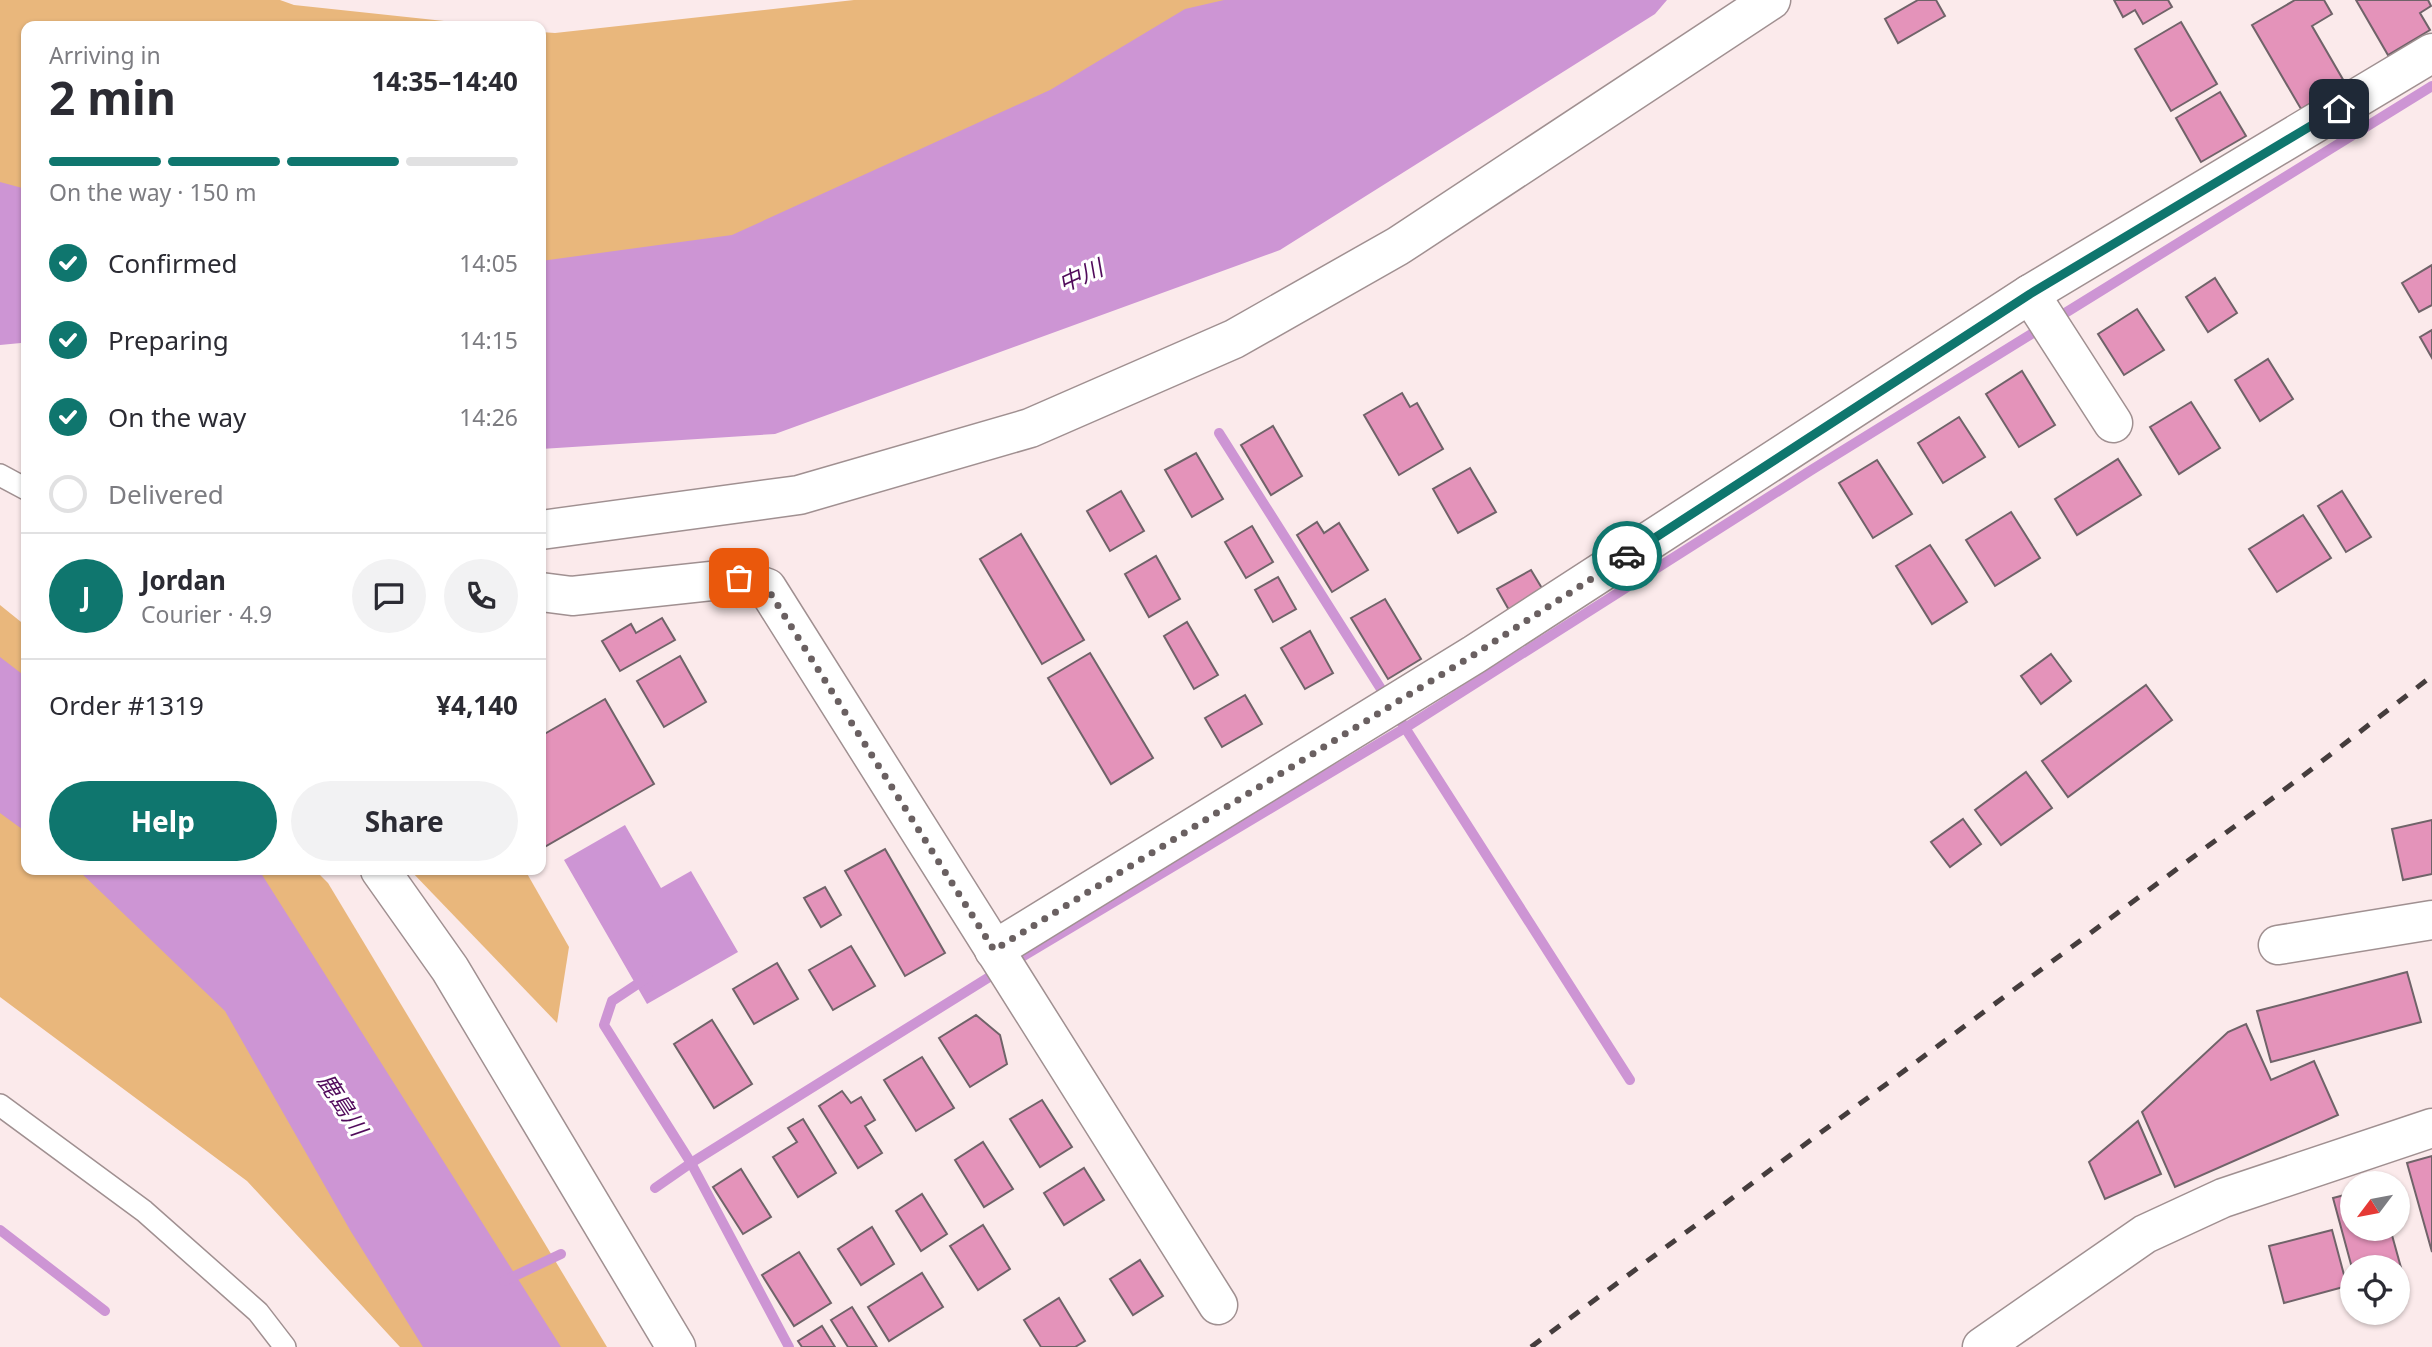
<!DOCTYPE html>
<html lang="en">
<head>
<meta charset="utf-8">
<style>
	body { margin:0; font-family:"Noto Sans","Noto Sans JP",sans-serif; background:#f2f2f3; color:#2b2b33; height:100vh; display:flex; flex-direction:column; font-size:26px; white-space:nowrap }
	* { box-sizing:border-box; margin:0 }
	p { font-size:23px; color:#7c7c81 }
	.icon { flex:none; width:38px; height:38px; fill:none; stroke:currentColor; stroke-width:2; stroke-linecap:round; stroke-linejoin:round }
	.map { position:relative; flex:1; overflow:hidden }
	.drawer { position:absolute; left:21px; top:21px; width:525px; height:854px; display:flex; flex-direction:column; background:#fff; border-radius:14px; box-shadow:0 2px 5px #0004 }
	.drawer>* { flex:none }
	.needle { width:46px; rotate:238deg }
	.buttons { position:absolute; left:2340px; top:1171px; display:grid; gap:14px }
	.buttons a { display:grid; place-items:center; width:70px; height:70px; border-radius:50%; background:#fff; box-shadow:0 2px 5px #0004; font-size:35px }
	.pin { position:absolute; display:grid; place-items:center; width:60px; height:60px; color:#fff; margin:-30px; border-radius:14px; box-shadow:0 4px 10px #0006 }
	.courier { position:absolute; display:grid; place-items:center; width:70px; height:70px; margin:-35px; border:5px solid #0f766e; border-radius:50%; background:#fff; color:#222; box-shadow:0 2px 9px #0007 }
	.overview em { font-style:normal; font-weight:700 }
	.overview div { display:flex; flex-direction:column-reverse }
	.overview { display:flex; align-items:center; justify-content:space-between; height:119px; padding:0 28px }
	h1 { font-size:46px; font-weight:700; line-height:52px }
	.bar { display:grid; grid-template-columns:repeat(4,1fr); gap:10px 7px; align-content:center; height:84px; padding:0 28px }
	.bar i { height:9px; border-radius:5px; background:#e1e1e2 }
	.bar .selected { background:#0f766e }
	.bar p { grid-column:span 4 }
	.line { display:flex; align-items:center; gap:18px; padding:0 28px; border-top:2px solid #e1e1e2 }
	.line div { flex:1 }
	.round { display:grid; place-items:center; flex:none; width:74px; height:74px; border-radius:37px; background:#f2f2f3 }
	ol { padding:0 28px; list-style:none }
	li { display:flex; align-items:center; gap:21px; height:77px }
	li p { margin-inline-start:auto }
	li .icon { padding:7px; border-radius:50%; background:#0f766e; color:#fff; stroke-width:4 }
	li:last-child { color:#7c7c81 }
	li i { width:38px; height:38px; border:4px solid #e1e1e2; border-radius:50% }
	.button { display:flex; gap:14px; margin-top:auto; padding:14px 28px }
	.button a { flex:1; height:80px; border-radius:42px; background:#0f766e; color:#fff; font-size:28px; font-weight:700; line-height:80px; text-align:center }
	.button a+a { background:#f2f2f3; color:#2b2b33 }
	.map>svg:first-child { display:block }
	.green { fill:#e9b77c }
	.water { fill:#cd95d4 }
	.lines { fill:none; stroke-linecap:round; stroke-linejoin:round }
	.stream { stroke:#cd95d4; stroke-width:10 }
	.building { fill:#e493ba; stroke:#706369; stroke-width:2 }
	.service-casing { stroke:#a09091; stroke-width:24 }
	.minor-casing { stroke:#a09091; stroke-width:41 }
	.secondary-casing { stroke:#a09091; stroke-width:41 }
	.service { stroke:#fff; stroke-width:21 }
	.minor { stroke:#fff; stroke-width:38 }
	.secondary { stroke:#fff; stroke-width:38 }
	.rail { stroke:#453d3d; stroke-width:5; stroke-dasharray:12 12; stroke-linecap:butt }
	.done { stroke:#6a6061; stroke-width:7; stroke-dasharray:0 12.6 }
	.route { stroke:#0f766e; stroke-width:9 }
	.labels { text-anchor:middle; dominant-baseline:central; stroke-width:6; stroke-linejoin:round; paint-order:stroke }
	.water-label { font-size:23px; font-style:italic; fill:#510b5b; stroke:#fff }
</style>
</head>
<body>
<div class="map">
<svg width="2432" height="1347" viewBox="0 0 2432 1347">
	<rect width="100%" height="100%" fill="#fbeaeb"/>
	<g class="green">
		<polygon points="0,0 280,0 294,5 491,26 26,26 26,285 0,273"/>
		<polygon points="854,0 1527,0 541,370 541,32 555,33"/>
		<polygon points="0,605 26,626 26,712 0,693"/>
		<polygon points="0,768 26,787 26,870 128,870 465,1347 400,1347 247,1181 0,997"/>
		<polygon points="212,870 315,870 328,883 607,1347 521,1347"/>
		<polygon points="410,870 525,870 569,947 557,1023"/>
	</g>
	<g class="water">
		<polygon points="1224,0 1667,0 1655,14 1280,250 775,434 541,449 541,261 732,235 1050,90 1185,9"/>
		<polygon points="0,182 26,189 26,345 21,343 0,345"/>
		<polygon points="0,657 26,677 26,832 0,813"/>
		<polygon points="625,825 661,888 691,871 738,952 647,1004 564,860"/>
		<polygon points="78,870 259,870 561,1347 423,1347 350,1230 225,1011"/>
	</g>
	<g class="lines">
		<g class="stream">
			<polyline points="1219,433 1388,700"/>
			<polyline points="1402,723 1630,1080"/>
			<polyline points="648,977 612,1001 604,1025 691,1163 789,1347"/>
			<polyline points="655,1188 691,1163 1015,961 1405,728 1813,469 2432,86"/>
			<polyline points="0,1230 105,1311"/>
			<polyline points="504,1281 561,1254"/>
		</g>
	</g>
	<g class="building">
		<polygon points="1918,0 1936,0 1945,16 1898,43 1885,19"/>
		<polygon points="2114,0 2168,0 2172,7 2143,24 2135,10 2123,17"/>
		<polygon points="2295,0 2324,0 2332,14 2312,26 2345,83 2301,109 2252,25"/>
		<polygon points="2356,0 2428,0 2431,6 2420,13 2430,30 2388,55"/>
		<polygon points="2181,22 2217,84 2171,111 2135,49"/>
		<polygon points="2220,92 2246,136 2201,162 2176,118"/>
		<polygon points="2432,265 2432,305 2419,312 2402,283"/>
		<polygon points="2215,278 2237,313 2208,332 2186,297"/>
		<polygon points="2137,309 2164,350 2124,375 2098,334"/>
		<polygon points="2432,330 2432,358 2420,337"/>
		<polygon points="2268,359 2293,399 2260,421 2235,380"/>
		<polygon points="2022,371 2055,425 2019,447 1986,394"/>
		<polygon points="1402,393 1410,407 1417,403 1443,449 1399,475 1364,415"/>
		<polygon points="2191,402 2220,448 2179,474 2150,427"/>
		<polygon points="1959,417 1985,457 1943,483 1918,443"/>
		<polygon points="1273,426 1302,476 1271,495 1241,445"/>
		<polygon points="1196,453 1223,499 1192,517 1165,470"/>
		<polygon points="2118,459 2141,495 2077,535 2055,499"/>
		<polygon points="1877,460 1912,514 1873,538 1839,483"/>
		<polygon points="1470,468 1496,512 1458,533 1433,489"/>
		<polygon points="1121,491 1144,531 1110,551 1087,511"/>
		<polygon points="2342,491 2371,537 2346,552 2318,506"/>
		<polygon points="2011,512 2040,558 1995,586 1966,540"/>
		<polygon points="2303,515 2331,558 2277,592 2249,549"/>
		<polygon points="1317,522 1324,533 1339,523 1368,570 1332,592 1297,535"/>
		<polygon points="1252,526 1273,562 1246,578 1225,542"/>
		<polygon points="1021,534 1084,640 1042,664 980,559"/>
		<polygon points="1930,545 1967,602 1932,624 1896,566"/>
		<polygon points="1156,556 1180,599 1149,617 1125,574"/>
		<polygon points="1531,570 1543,590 1509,610 1497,589"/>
		<polygon points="1278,577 1296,609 1273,622 1255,590"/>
		<polygon points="1385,599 1421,659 1388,679 1351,618"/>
		<polygon points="662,618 675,640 620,671 602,641 631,624 636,633"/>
		<polygon points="1187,622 1218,675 1194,689 1164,636"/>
		<polygon points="1310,631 1333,673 1305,689 1281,648"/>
		<polygon points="1090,653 1153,758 1111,784 1048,678"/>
		<polygon points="2051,654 2071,681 2041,704 2021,676"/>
		<polygon points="680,656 706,702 664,727 637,681"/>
		<polygon points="2146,685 2172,720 2068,797 2042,761"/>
		<polygon points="1245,695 1262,724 1222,747 1205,718"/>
		<polygon points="605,699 654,784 541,849 541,736"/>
		<polygon points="2026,772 2052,808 2001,845 1975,810"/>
		<polygon points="1963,819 1981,844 1950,867 1931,842"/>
		<polygon points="2432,820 2432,874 2403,880 2392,829"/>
		<polygon points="885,849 945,953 905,976 845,871"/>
		<polygon points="825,887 841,915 821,927 804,898"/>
		<polygon points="851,946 875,986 833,1010 809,970"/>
		<polygon points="777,963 798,999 754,1024 733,989"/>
		<polygon points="2407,972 2421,1022 2271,1062 2257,1011"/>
		<polygon points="976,1015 1000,1035 1007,1064 970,1087 939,1038"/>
		<polygon points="712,1020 752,1084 714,1108 674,1044"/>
		<polygon points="2246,1024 2271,1080 2314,1061 2338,1115 2175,1187 2142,1112 2228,1032"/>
		<polygon points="922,1057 954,1108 916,1131 884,1080"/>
		<polygon points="842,1091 851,1103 861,1097 875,1120 865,1126 882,1153 858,1168 819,1106"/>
		<polygon points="1042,1100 1072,1147 1040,1167 1010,1119"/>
		<polygon points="803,1119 836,1173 798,1197 773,1157 797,1142 788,1128"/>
		<polygon points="2138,1121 2161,1174 2105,1199 2089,1162"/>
		<polygon points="983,1142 1013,1189 984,1207 955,1160"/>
		<polygon points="2432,1156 2432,1252 2407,1163"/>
		<polygon points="1084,1168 1104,1200 1064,1225 1044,1193"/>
		<polygon points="741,1169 771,1217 743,1234 713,1187"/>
		<polygon points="2352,1193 2352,1228 2390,1228 2405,1282 2398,1284 2398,1267 2352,1268 2333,1198"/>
		<polygon points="922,1194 947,1234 921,1251 896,1211"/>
		<polygon points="983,1225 1010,1269 978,1290 950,1246"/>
		<polygon points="872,1227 894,1264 861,1285 838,1249"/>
		<polygon points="2332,1230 2347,1286 2284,1303 2269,1246"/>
		<polygon points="799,1252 831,1303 794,1326 762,1275"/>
		<polygon points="1140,1260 1163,1296 1133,1315 1110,1279"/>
		<polygon points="922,1273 943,1307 889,1341 868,1307"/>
		<polygon points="1059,1298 1085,1341 1075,1347 1041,1347 1024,1320"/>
		<polygon points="852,1307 877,1347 848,1347 831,1320"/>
		<polygon points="822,1326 835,1347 802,1347 798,1341"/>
	</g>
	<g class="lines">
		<defs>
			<g id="service">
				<polyline points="0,475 26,489"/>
				<polyline points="0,1105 144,1211 258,1312 285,1347"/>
			</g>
			<g id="minor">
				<polyline points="2030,294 2113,423"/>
				<polyline points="541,530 799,495 1030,428 1234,339 1398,246 1771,0"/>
				<polyline points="541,592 572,596 739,578 767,588 1218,1305"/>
				<polyline points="380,870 450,969 676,1347"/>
				<polyline points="2278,945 2432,920"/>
				<polyline points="994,950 1475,654 2030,294 2432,53"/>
			</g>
			<polyline id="secondary" points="1982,1347 2145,1234 2223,1198 2432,1128"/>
		</defs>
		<use href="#service" class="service-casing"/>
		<use href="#minor" class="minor-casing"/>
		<use href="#secondary" class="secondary-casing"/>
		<use href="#service" class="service"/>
		<use href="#minor" class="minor"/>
		<use href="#secondary" class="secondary"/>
		<polyline class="rail" points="1531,1347 2304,775 2432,676"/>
	</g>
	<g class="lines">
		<polyline class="done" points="739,578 767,588 994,950 1475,654 1627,556"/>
		<polyline class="route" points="1627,556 2030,294 2339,109"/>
	</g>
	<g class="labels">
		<g class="water-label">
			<text transform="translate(1080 275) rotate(-24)">中川</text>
			<text transform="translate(343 1104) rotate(57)">鹿島川</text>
		</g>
	</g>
</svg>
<div class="buttons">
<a><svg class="needle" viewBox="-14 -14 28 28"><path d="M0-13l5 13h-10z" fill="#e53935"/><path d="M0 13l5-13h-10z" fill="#7c7c81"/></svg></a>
<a><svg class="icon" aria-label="locate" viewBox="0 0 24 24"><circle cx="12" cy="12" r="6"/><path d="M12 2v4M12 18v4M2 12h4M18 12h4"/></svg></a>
</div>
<div class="pin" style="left:739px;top:578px;background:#ea580c"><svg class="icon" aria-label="bag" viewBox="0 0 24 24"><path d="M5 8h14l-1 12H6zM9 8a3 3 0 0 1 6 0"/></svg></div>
<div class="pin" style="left:2339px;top:109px;background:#1f2937"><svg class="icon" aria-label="home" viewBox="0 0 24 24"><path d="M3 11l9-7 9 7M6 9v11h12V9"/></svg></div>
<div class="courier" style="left:1627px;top:556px"><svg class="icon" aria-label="car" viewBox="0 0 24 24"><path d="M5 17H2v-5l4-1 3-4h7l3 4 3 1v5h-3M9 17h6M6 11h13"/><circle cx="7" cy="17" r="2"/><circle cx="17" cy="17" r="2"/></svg></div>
<section class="drawer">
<div class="overview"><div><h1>2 min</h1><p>Arriving in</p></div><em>14:35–14:40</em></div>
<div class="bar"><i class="selected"></i><i class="selected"></i><i class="selected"></i><i></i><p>On the way · 150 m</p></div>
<ol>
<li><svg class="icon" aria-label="check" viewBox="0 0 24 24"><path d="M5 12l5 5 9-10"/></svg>Confirmed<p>14:05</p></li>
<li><svg class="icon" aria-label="check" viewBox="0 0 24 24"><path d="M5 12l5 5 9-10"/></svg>Preparing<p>14:15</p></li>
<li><svg class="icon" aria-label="check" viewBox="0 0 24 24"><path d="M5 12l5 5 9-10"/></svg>On the way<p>14:26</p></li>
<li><i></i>Delivered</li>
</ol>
<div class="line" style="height:126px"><b class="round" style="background:#0f766e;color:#fff">J</b><div><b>Jordan</b><p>Courier · 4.9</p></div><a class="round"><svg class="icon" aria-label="chat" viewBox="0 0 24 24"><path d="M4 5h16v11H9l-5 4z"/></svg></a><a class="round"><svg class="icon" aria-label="phone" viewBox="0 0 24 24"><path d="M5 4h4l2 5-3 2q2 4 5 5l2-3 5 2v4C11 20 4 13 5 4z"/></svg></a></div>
<div class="line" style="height:91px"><div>Order #1319</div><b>¥4,140</b></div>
<div class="button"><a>Help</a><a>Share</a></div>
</section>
</div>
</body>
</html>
